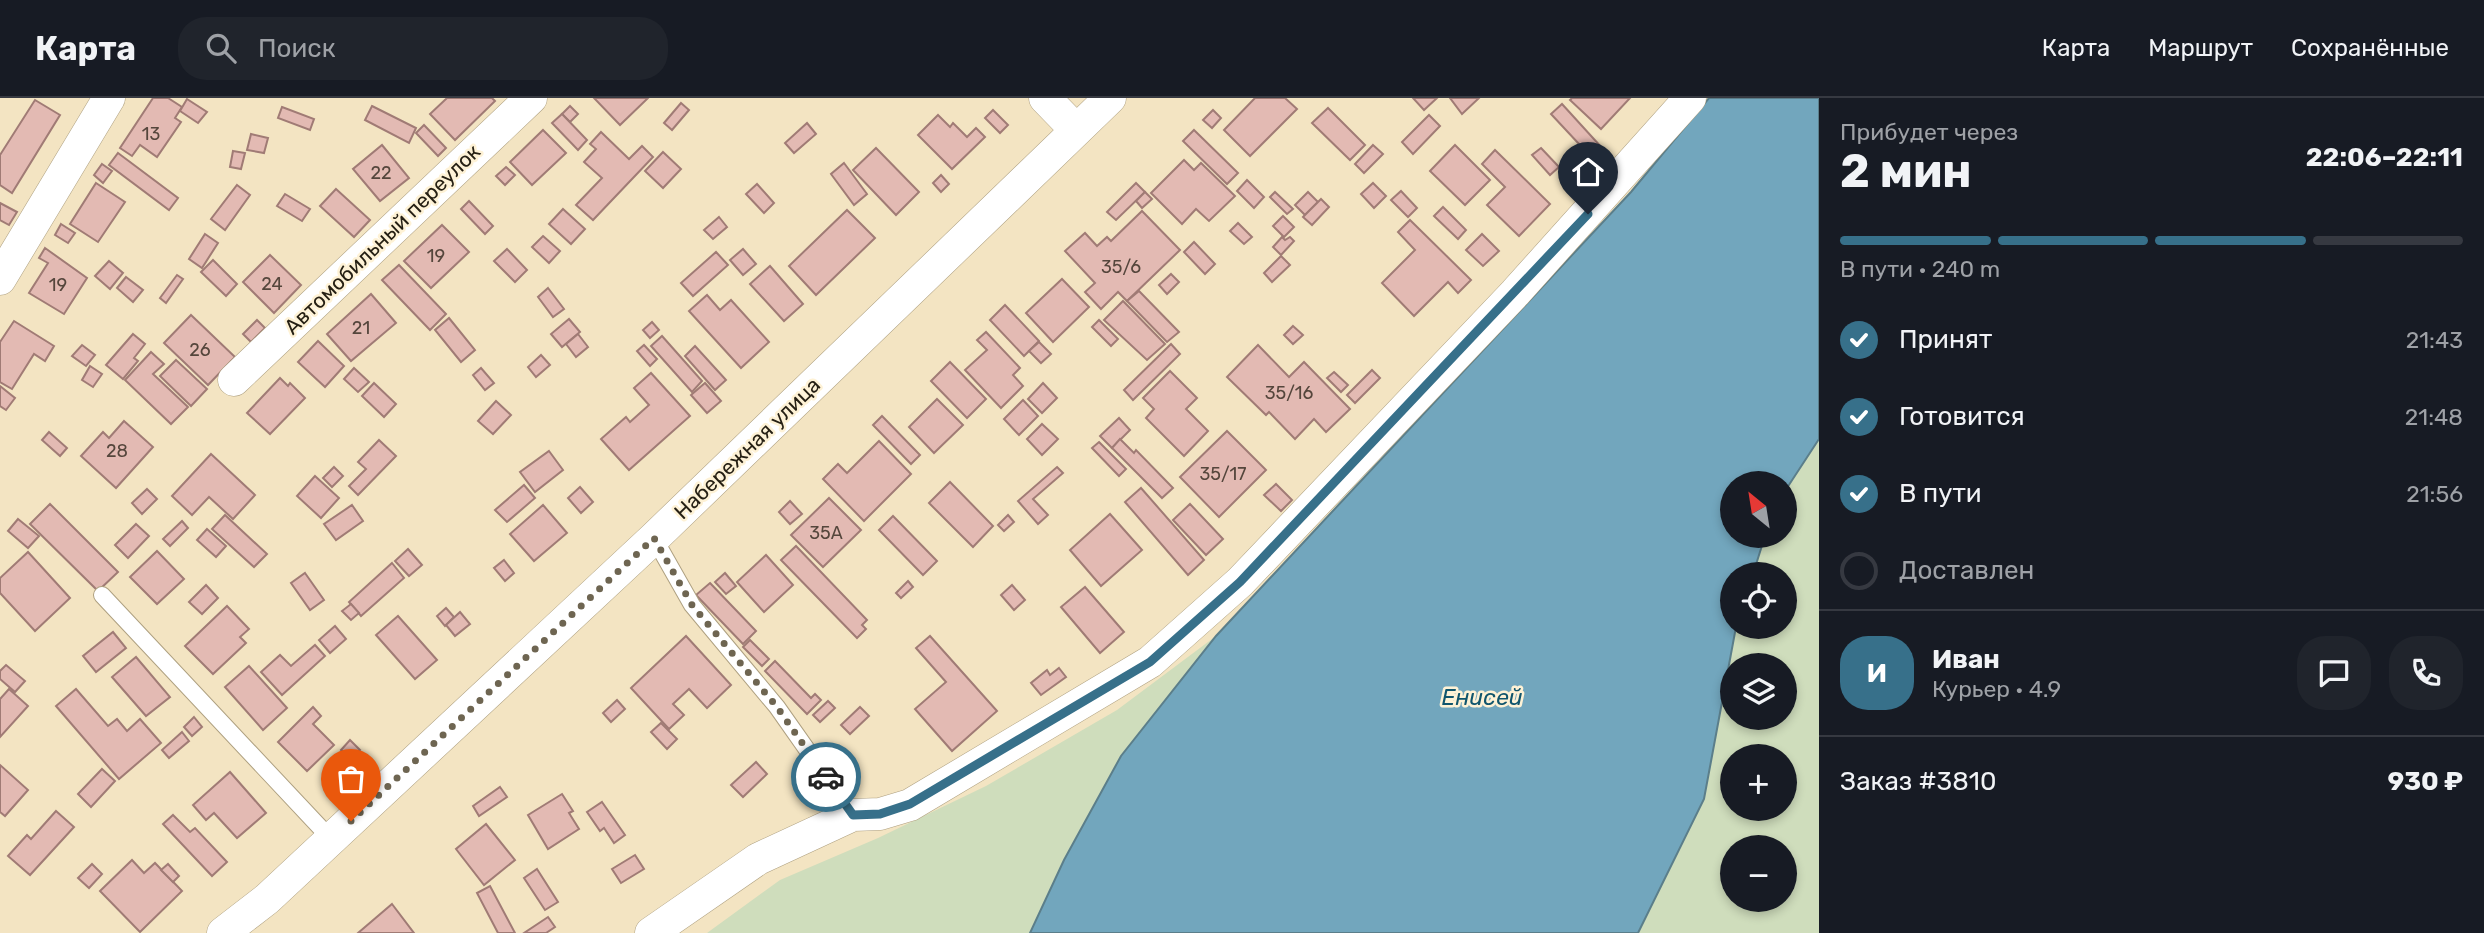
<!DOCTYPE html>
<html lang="ru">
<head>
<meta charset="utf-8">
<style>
	body { margin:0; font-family:Rubik,sans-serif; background:#20242c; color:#f1f3f6; height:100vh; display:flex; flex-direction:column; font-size:26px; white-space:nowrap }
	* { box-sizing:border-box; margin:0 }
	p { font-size:23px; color:#9ea1a6 }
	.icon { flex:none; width:38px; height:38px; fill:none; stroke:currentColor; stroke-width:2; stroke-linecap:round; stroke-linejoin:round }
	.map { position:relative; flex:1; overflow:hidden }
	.sheet { display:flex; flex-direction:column; background:#171b24; width:665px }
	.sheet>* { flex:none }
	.needle { width:46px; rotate:330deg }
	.fabs { position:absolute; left:1720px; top:373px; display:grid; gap:14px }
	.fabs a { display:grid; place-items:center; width:77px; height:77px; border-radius:50%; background:#171b24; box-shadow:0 4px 10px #0003; font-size:35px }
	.pin { position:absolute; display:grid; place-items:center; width:60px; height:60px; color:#fff; margin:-72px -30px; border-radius:50% 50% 50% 0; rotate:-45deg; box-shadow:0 0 7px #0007 }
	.pin .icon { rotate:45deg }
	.courier { position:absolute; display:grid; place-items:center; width:70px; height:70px; margin:-35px; border:5px solid #37708a; border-radius:50%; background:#fff; color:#222; box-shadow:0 2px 9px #0007 }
	.summary em { font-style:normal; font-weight:700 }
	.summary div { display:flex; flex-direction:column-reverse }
	.summary { display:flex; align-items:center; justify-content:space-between; height:119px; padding:0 21px }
	h1 { font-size:46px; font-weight:700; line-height:52px }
	.bar { display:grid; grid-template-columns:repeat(4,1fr); gap:10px 7px; align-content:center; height:84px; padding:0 21px }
	.bar i { height:9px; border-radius:5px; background:#363941 }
	.bar .current { background:#37708a }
	.bar p { grid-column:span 4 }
	.line { display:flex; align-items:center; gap:18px; padding:0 21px; border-top:2px solid #363941 }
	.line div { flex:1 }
	.round { display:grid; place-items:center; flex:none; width:74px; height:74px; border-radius:28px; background:#20242c }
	ol { padding:0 21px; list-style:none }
	li { display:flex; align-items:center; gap:21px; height:77px }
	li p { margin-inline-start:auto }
	li .icon { padding:7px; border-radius:50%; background:#37708a; color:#fff; stroke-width:4 }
	li:last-child { color:#9ea1a6 }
	li i { width:38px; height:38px; border:4px solid #363941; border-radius:50% }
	header { display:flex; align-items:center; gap:42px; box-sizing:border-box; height:98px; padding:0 35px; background:#171b24; border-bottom:2px solid #363941 }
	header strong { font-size:33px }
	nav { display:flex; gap:38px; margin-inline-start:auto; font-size:24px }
	.search { width:490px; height:63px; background:#20242c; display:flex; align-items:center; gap:18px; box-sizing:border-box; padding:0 24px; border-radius:28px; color:#9ea1a6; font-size:26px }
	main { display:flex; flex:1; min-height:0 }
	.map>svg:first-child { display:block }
	.green { fill:#cfddbc; fill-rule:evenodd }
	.water { fill:#72a6bd; stroke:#5b7e8a; stroke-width:2 }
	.building { fill:#e3bab3; stroke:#a07b75; stroke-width:2 }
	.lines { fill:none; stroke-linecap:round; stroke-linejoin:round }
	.service-casing { stroke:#aea080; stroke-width:18 }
	.minor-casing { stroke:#aea080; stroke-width:33 }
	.service { stroke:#fff; stroke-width:16 }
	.minor { stroke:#fff; stroke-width:32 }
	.done { stroke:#6e6551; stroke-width:7; stroke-dasharray:0 12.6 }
	.route { stroke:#37708a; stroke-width:9 }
	.labels { text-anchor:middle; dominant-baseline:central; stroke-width:5; stroke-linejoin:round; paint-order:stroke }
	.number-label { font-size:18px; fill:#55463c }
	.street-label { font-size:21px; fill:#262014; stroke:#fef2d6 }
	.water-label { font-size:23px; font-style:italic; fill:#10556d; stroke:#fef2d6 }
</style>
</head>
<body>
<header>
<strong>Карта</strong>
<div class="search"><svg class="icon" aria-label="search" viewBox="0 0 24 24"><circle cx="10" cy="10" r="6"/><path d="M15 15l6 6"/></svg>Поиск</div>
<nav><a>Карта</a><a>Маршрут</a><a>Сохранённые</a></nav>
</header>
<main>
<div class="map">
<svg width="1819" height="835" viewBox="0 0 1819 835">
	<rect width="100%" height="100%" fill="#f3e4c2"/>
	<g class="green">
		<path d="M1819,341V835H1638L1704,701L1736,529L1785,528V476H1753L1765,438H1785V393ZM1732,567H1785V620H1732ZM1732,658H1785V710H1732ZM1732,749H1785V802H1732Z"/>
		<polygon points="1216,538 1121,658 1064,762 1030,835 707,835 780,782 878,740 986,688 1117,612"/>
	</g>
	<polygon class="water" points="1709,0 1819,0 1819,341 1785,393 1785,385 1732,385 1732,438 1765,438 1753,476 1732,476 1732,528 1736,529 1704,701 1638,835 1030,835 1064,762 1121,658 1216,538 1631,94"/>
	<g class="building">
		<polygon points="153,0 168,0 182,9 175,20 181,24 157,59 140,47 132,58 120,50"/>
		<polygon points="447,0 492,0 495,3 455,42 430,16"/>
		<polygon points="594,0 648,0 620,27"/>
		<polygon points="1255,0 1285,0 1297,11 1250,58 1224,32"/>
		<polygon points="1413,0 1437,0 1424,12"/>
		<polygon points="1450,0 1479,0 1462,16"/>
		<polygon points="1572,0 1630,0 1601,31 1570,2"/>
		<polygon points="187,1 207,14 198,25 180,13"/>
		<polygon points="35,2 60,17 12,95 0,87 0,57"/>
		<polygon points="681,5 689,12 672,32 664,25"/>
		<polygon points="1562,6 1603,51 1593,61 1551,16"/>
		<polygon points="372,8 416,30 409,45 365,22"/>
		<polygon points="570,8 578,16 570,24 562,16"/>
		<polygon points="282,9 314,21 310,32 278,20"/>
		<polygon points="1328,10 1365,47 1350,62 1312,25"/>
		<polygon points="993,12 1008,27 1000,35 985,20"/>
		<polygon points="1213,12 1221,20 1212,30 1203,22"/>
		<polygon points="562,16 587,42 578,52 552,25"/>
		<polygon points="938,17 950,29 953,25 967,39 976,30 985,39 952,71 918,37"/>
		<polygon points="1429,17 1440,28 1413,56 1402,44"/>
		<polygon points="807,25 816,36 794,55 785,45"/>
		<polygon points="424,27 446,50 438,58 416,35"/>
		<polygon points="543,32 566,55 532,87 510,64"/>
		<polygon points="1194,32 1238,75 1227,86 1183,43"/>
		<polygon points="601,34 629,61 642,48 653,59 593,122 576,107 602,80 584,64 596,51 590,46"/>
		<polygon points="251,36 268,40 264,55 247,52"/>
		<polygon points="382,47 409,80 380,103 353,71"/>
		<polygon points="1373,47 1383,56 1364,75 1355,66"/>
		<polygon points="1455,47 1490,82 1465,107 1430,73"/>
		<polygon points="876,50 919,94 896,117 853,72"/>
		<polygon points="1541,50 1559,69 1550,77 1532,57"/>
		<polygon points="1495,52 1550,106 1519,138 1487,107 1505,89 1482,66"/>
		<polygon points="233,53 245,55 241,71 230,69"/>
		<polygon points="663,54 681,71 663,90 645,73"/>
		<polygon points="118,55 178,100 169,112 109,67"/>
		<polygon points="1184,62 1194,72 1201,65 1235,98 1209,123 1196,111 1182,126 1151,95"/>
		<polygon points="844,65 867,96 854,107 831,76"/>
		<polygon points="102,66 112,73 103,85 94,77"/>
		<polygon points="506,69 515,77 505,87 496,78"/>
		<polygon points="941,77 949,86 941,94 933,85"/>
		<polygon points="1247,82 1264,99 1254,110 1237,93"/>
		<polygon points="96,85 125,104 98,144 70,126"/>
		<polygon points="1136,85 1145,94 1116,122 1107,114"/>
		<polygon points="1373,85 1386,98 1374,110 1361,96"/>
		<polygon points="757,86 774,105 764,115 746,96"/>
		<polygon points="237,87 250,97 225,132 211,121"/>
		<polygon points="336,91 370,122 354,139 320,108"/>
		<polygon points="1401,93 1417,110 1408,119 1391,102"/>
		<polygon points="1145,94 1152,101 1142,110 1136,103"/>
		<polygon points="1275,94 1293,111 1287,116 1270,99"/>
		<polygon points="1308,94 1318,104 1305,117 1295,107"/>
		<polygon points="285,96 310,111 302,123 277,108"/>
		<polygon points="1321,101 1329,109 1312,127 1303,119"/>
		<polygon points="469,103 493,128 485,136 461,111"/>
		<polygon points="0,105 17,114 9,127 0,122"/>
		<polygon points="1443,109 1466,132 1458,141 1434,118"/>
		<polygon points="563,111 585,131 571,146 549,126"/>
		<polygon points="847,112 875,140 816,197 789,168"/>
		<polygon points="1142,113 1180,152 1127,203 1118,194 1101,211 1085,194 1095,185 1065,153 1085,135 1097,148 1107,139 1111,143"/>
		<polygon points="1283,118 1294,129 1284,139 1273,128"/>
		<polygon points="719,119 727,129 713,141 704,132"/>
		<polygon points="1410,122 1471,182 1458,195 1448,184 1414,218 1382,185 1415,152 1398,134"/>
		<polygon points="1238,125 1252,139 1244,146 1230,133"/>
		<polygon points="61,126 75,135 68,145 55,137"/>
		<polygon points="442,127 469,154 431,190 404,163"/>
		<polygon points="205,136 218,145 202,170 189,161"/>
		<polygon points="1482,136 1499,153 1483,168 1466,152"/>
		<polygon points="543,138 560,153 549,165 532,149"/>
		<polygon points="1282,139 1285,142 1290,139 1294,143 1281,157 1273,149"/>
		<polygon points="1194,144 1215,166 1205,176 1184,154"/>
		<polygon points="45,150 87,180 64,216 29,195 48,165 39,160"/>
		<polygon points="507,151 527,172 515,184 494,163"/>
		<polygon points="743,151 756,166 743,177 730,162"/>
		<polygon points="716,154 728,167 693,198 681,185"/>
		<polygon points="270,157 301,187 274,215 243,184"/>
		<polygon points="1281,158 1290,167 1272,184 1264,175"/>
		<polygon points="213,162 237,186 226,198 201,174"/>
		<polygon points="109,163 123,175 110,191 95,178"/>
		<polygon points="399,167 446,216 430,232 382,182"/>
		<polygon points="770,168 803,206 784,223 750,186"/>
		<polygon points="1171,176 1179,184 1167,196 1159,187"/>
		<polygon points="177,177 183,181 166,205 160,200"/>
		<polygon points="126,179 143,192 133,204 117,190"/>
		<polygon points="1062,181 1089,209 1053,244 1026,215"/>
		<polygon points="548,190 564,211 553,219 538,199"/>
		<polygon points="1139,193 1179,234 1167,244 1127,203"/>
		<polygon points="371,196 396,225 351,263 327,236"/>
		<polygon points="707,197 720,212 731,202 769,244 741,270 689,213"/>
		<polygon points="1123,203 1165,246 1147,262 1104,222"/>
		<polygon points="1005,207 1039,243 1024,258 990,222"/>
		<polygon points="191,217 235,259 208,287 164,245"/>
		<polygon points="449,220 475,252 461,264 435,232"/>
		<polygon points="569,221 580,234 562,249 551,236"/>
		<polygon points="257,222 265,230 251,244 243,236"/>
		<polygon points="1099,222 1118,241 1111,248 1092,229"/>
		<polygon points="14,223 54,248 45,263 34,256 12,291 0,284 0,244"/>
		<polygon points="652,224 659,232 650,240 643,232"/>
		<polygon points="1293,228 1303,237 1293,246 1284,237"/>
		<polygon points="986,234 1020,270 1013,277 1023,288 1001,310 965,272 987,252 977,242"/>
		<polygon points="133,236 145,246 134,260 138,263 123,281 106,267"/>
		<polygon points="578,236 588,249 576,259 566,246"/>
		<polygon points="662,238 702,283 692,294 651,248"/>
		<polygon points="318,243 344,268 325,289 298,264"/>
		<polygon points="1039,244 1051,256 1041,265 1029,253"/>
		<polygon points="1171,246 1180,256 1133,302 1124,292"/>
		<polygon points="82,247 95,257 86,268 72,258"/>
		<polygon points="644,247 657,261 650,268 637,253"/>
		<polygon points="1258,247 1289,279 1304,264 1350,311 1326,334 1314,321 1295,341 1269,314 1266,317 1227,279"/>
		<polygon points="695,248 726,282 715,292 685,258"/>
		<polygon points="151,254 164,266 153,276 188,309 171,326 125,282"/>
		<polygon points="541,257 550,267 536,279 528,269"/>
		<polygon points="176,262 207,291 191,308 160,278"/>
		<polygon points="950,264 986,301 967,320 931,283"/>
		<polygon points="90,268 102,276 93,289 82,282"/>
		<polygon points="354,270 369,284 358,294 344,281"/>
		<polygon points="481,270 494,285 485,292 473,277"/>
		<polygon points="1372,272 1380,280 1355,305 1347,297"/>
		<polygon points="1170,273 1197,300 1186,311 1208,333 1184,358 1146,320 1154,311 1143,300"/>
		<polygon points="1334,274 1348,287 1341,294 1327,280"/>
		<polygon points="651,275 690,318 629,372 601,341 626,319 630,324 649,307 634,290"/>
		<polygon points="280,280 288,288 290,285 305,300 270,336 247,315"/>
		<polygon points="374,285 396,306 384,319 362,298"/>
		<polygon points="705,285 721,303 707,315 691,297"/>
		<polygon points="1043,285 1057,300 1042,315 1028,301"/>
		<polygon points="0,288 15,300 6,312 0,308"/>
		<polygon points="937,301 963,327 934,355 909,329"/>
		<polygon points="1023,302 1038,318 1019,337 1004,321"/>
		<polygon points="496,303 511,317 493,336 478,323"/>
		<polygon points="882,318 920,357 911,366 873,327"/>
		<polygon points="1119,320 1130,332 1112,350 1100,338"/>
		<polygon points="124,323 153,349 116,390 81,358 103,334 109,340"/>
		<polygon points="1042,326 1058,341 1042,357 1027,341"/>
		<polygon points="1227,333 1266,372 1219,419 1180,379"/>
		<polygon points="49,334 67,350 60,358 42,342"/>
		<polygon points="1120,341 1134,355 1136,352 1173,390 1162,400 1112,350"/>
		<polygon points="379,342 396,358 358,397 349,388 366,371 358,364"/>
		<polygon points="879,343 911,376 864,423 823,381 838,366 847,375"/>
		<polygon points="1099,344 1126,371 1119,378 1092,350"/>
		<polygon points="549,353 563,372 535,394 520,374"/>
		<polygon points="211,356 255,397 233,421 209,399 192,417 172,398"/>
		<polygon points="334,369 343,378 332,389 323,380"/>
		<polygon points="1057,369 1063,375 1033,401 1048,417 1038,426 1018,403"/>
		<polygon points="315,378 339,400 321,420 297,398"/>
		<polygon points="950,384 993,428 973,449 929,405"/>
		<polygon points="1276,386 1292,402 1281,413 1264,397"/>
		<polygon points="524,387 535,400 507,424 495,412"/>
		<polygon points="580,389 593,404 581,415 568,400"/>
		<polygon points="1141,390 1204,462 1188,477 1125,404"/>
		<polygon points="147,391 157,401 142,416 132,405"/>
		<polygon points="829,400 861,432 823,469 791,437"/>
		<polygon points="790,403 802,416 790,426 779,414"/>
		<polygon points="50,406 118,474 98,493 30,426"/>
		<polygon points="1190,406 1223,441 1206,457 1173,422"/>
		<polygon points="352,407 363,423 336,442 324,426"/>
		<polygon points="543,407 567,435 534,463 510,436"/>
		<polygon points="1110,416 1142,452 1101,488 1070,452"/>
		<polygon points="225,417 267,456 254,469 212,431"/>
		<polygon points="1008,417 1014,424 1004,433 998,427"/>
		<polygon points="893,418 937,463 923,477 879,432"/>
		<polygon points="18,421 39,438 28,450 8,433"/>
		<polygon points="182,423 188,430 170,448 163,441"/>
		<polygon points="136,426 149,438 128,460 115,447"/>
		<polygon points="207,431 226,448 216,459 197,442"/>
		<polygon points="796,448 867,522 862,527 866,531 857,540 781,462"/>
		<polygon points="408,451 422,467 409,478 395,463"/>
		<polygon points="157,453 184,481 157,506 130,479"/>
		<polygon points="28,454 70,500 35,533 0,495 0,480"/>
		<polygon points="766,457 793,487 764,514 737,484"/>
		<polygon points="504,462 514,475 505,483 494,470"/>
		<polygon points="392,465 404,480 361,518 349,504"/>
		<polygon points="305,475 324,502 310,512 291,485"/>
		<polygon points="725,475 736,488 726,496 715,484"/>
		<polygon points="908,483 913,489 901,500 896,495"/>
		<polygon points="710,485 756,533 743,546 696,497"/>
		<polygon points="206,487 218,500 202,516 189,504"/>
		<polygon points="1012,487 1025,502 1014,512 1001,497"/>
		<polygon points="1085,489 1124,534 1100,555 1061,509"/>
		<polygon points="351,506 359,515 351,522 342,513"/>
		<polygon points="227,508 249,531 240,539 246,545 213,576 185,548"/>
		<polygon points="446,510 454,519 445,528 437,518"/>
		<polygon points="460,514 470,526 455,538 446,527"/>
		<polygon points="398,518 437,562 415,581 376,537"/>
		<polygon points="335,528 346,541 330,555 319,542"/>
		<polygon points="113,534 126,550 96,574 83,558"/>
		<polygon points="686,538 731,587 707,610 689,591 673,606 684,617 669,631 631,590"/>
		<polygon points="930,538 997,613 952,653 915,611 946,584 916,550"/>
		<polygon points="750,542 769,561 762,568 743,549"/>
		<polygon points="315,547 325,558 282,597 261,574 280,557 291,568"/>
		<polygon points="136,559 170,599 146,618 112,579"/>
		<polygon points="775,563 811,600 815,596 821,602 807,616 765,573"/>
		<polygon points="6,567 25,583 15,594 0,581 0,573"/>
		<polygon points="249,568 287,610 263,632 225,589"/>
		<polygon points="1059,570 1066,579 1041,597 1031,585 1047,572 1050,577"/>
		<polygon points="9,591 28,608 0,639 0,601"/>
		<polygon points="76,591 108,628 117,621 127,633 140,621 161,645 119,681 56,608"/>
		<polygon points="617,602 625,611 611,624 603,615"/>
		<polygon points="828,603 835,610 820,624 813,617"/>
		<polygon points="313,609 321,618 313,626 334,647 307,673 278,644"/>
		<polygon points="860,609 869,618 850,636 841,627"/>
		<polygon points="194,619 202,629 192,638 184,629"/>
		<polygon points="661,625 677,641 667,651 651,634"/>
		<polygon points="182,634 189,643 169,660 162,652"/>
		<polygon points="350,642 360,652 350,661 341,652"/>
		<polygon points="756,664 767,676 743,699 731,687"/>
		<polygon points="0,667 28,692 5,718 0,714"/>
		<polygon points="102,671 115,683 91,709 78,696"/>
		<polygon points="230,674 266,715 237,740 214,715 206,722 193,707"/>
		<polygon points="500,689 507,699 479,718 473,708"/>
		<polygon points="562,696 573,713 569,715 579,731 548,751 528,717"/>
		<polygon points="602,704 625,737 614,745 604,730 600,733 587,714"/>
		<polygon points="56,713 74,729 30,777 8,758 27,737 31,741"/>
		<polygon points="173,717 190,734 195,730 227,764 212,778 163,726"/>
		<polygon points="486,726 515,762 484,787 456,751"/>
		<polygon points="635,757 644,771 621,785 612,771"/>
		<polygon points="132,762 144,775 155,765 182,793 140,834 100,793"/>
		<polygon points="92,766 102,776 89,790 78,780"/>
		<polygon points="168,766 179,778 173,784 161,772"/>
		<polygon points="537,771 558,804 545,812 524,780"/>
		<polygon points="490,788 515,835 498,835 477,795"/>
		<polygon points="392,806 414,835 358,835"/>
		<polygon points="548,819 555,829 546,835 524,835"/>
	</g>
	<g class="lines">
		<defs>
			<g id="service">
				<polyline points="654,440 692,507 777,609 853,717"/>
				<polyline points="102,497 331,741"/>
			</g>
			<g id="minor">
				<polyline points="1045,0 1076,32"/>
				<polyline points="0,181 109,0"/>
				<polyline points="234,282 531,0"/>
				<polyline points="223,835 267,801 654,440 1110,0"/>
				<polyline points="651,835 758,761 853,717 880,716 910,707 1150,564 1240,484 1515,195 1690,0"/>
			</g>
		</defs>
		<use href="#service" class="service-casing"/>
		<use href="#minor" class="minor-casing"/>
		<use href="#service" class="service"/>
		<use href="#minor" class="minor"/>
	</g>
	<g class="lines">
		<polyline class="done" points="351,723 654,440 692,507 777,609 826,679"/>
		<polyline class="route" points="826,679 853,717 880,716 910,706 1150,564 1240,484 1588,116"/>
	</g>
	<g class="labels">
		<g class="number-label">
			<text x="151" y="36">13</text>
			<text x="381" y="75">22</text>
			<text x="436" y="158">19</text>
			<text x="1121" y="169">35/6</text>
			<text x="272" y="186">24</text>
			<text x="58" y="187">19</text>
			<text x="361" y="230">21</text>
			<text x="200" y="252">26</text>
			<text x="1289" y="295">35/16</text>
			<text x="117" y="353">28</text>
			<text x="1223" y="376">35/17</text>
			<text x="826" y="435">35А</text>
		</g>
		<g class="street-label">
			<text transform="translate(382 141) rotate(-44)">Автомобильный переулок</text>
			<text transform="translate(747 350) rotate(-44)">Набережная улица</text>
		</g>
		<g class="water-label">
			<text x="1482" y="599">Енисей</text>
		</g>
	</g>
</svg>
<div class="fabs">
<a><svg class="needle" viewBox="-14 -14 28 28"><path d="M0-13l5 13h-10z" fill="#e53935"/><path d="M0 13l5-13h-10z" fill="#9ea1a6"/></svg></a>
<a><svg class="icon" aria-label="locate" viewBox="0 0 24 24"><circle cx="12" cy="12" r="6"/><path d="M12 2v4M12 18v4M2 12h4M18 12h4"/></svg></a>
<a><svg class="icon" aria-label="layers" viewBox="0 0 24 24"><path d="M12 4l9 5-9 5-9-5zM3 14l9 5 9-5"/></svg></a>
<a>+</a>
<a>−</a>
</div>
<div class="pin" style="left:351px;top:723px;background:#ea580c"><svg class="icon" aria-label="bag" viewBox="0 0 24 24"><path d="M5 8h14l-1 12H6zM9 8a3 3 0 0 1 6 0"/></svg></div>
<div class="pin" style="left:1588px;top:116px;background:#1f2937"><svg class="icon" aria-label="home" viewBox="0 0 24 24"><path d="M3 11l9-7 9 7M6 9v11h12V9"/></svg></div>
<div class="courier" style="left:826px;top:679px"><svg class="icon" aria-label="car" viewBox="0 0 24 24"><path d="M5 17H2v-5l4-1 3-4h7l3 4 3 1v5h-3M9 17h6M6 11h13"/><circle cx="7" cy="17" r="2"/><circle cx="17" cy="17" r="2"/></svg></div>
</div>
<section class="sheet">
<div class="summary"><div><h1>2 мин</h1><p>Прибудет через</p></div><em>22:06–22:11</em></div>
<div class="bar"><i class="current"></i><i class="current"></i><i class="current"></i><i></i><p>В пути · 240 m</p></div>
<ol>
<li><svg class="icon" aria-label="check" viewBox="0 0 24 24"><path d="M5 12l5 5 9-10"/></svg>Принят<p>21:43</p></li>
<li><svg class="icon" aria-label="check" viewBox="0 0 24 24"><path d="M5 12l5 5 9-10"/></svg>Готовится<p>21:48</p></li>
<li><svg class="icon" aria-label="check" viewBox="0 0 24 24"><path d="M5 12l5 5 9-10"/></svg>В пути<p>21:56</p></li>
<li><i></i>Доставлен</li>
</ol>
<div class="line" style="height:126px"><b class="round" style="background:#37708a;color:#fff">И</b><div><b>Иван</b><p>Курьер · 4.9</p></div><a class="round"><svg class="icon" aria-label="chat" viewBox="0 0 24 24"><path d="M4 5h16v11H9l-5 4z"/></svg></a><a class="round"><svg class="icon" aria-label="phone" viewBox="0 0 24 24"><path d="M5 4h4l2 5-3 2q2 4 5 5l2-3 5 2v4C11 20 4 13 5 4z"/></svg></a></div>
<div class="line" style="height:91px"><div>Заказ #3810</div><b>930 ₽</b></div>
</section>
</main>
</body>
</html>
